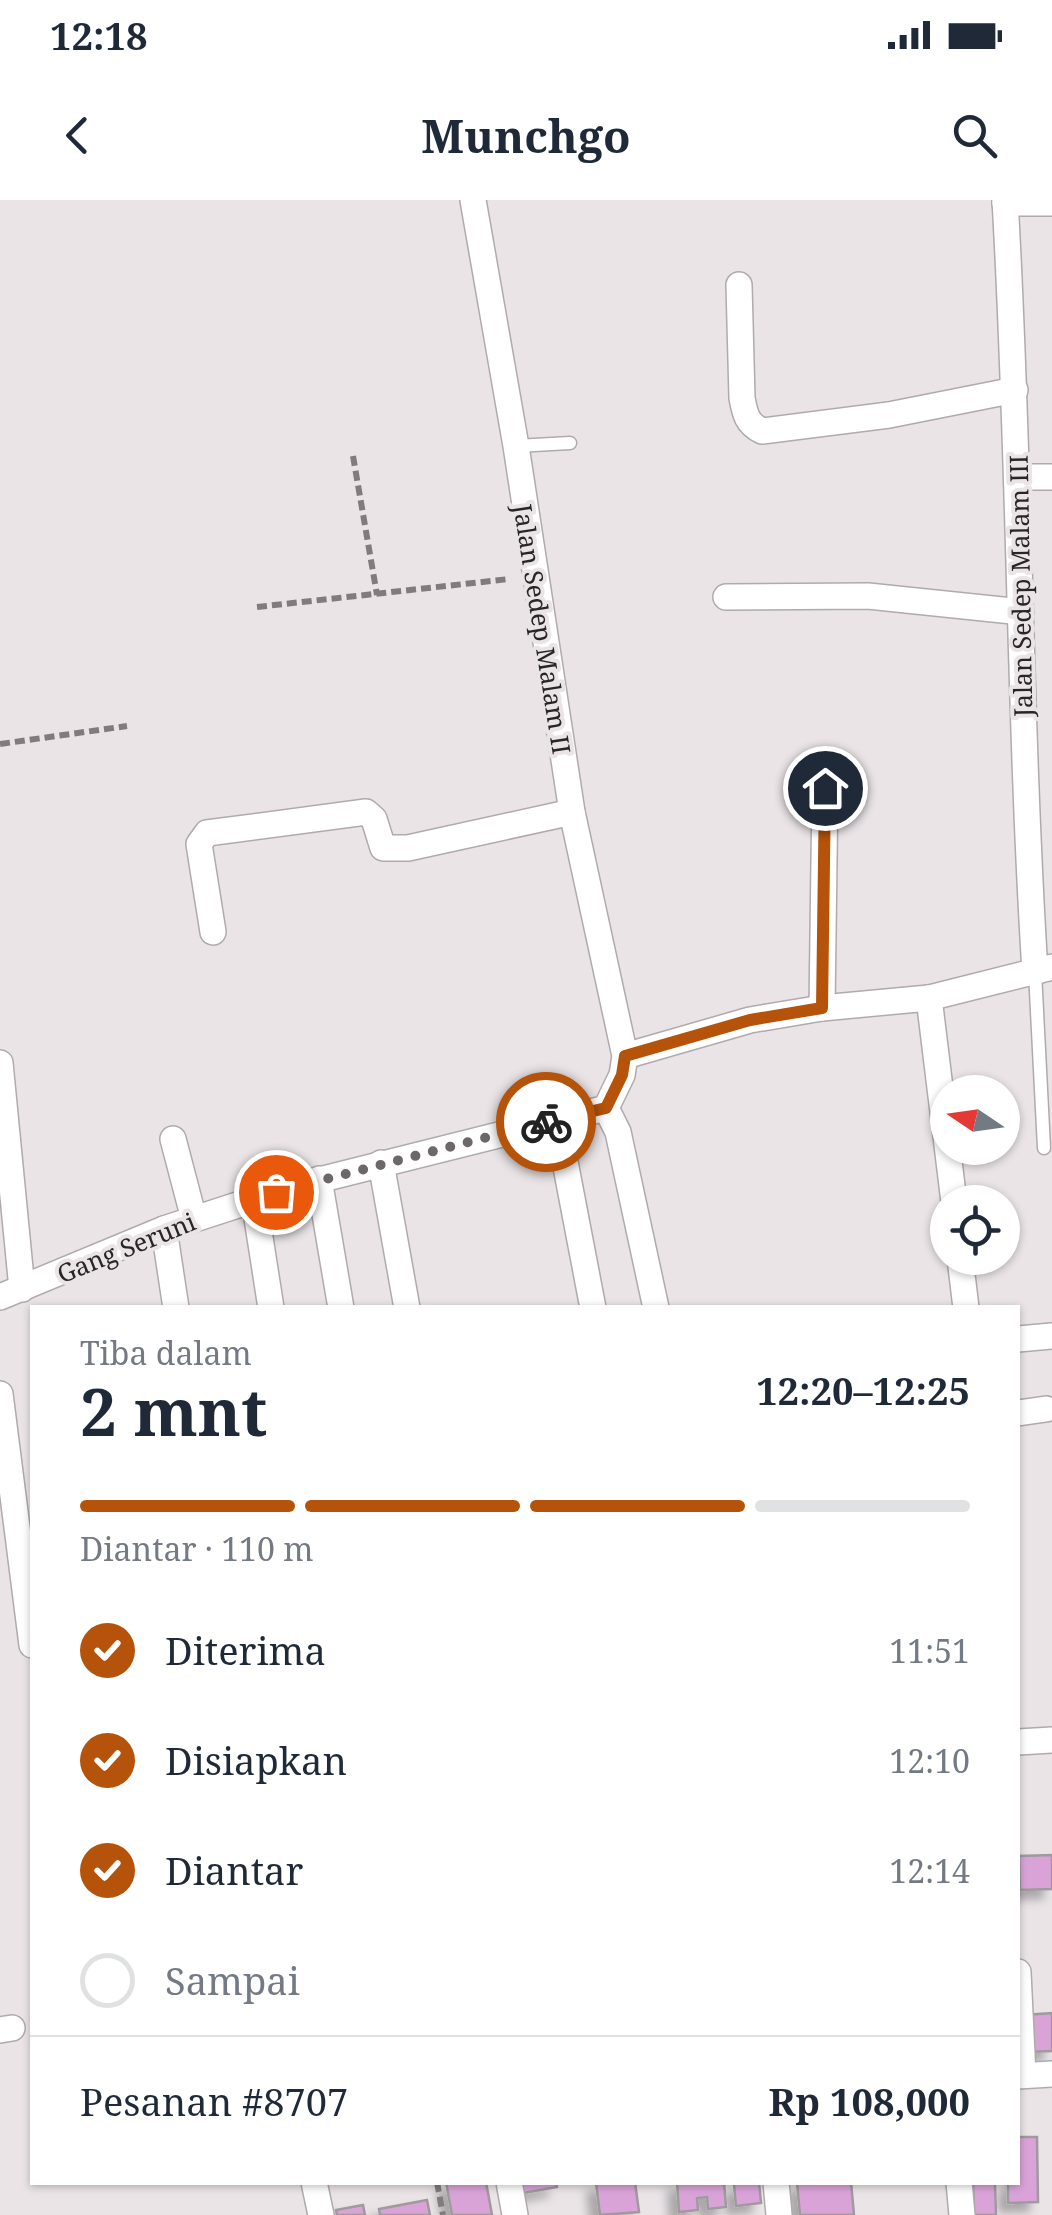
<!DOCTYPE html>
<html lang="id">
<head>
<meta charset="utf-8">
<style>
	body { margin:0; font-family:"Noto Serif",serif; background:#f6f6f7; color:#1f2937; height:100vh; display:flex; flex-direction:column; font-size:38px; white-space:nowrap }
	* { box-sizing:border-box; margin:0 }
	p { font-size:32px; color:#747a83 }
	.icon { flex:none; width:55px; height:55px; fill:none; stroke:currentColor; stroke-width:2; stroke-linecap:round; stroke-linejoin:round }
	.map { position:relative; flex:1; overflow:hidden }
	.drawer { position:absolute; left:30px; top:1105px; width:990px; height:880px; display:flex; flex-direction:column; background:#fff; border-radius:0px; box-shadow:0 2px 8px #0004 }
	.drawer>* { flex:none }
	.needle { width:65px; rotate:283deg }
	.controls { position:absolute; left:930px; top:875px; display:grid; gap:20px }
	.controls a { display:grid; place-items:center; width:90px; height:90px; border-radius:50%; background:#fff; box-shadow:0 2px 8px #0004; font-size:50px }
	.pin { position:absolute; display:grid; place-items:center; width:85px; height:85px; color:#fff; margin:-42px; border:5px solid #fff; border-radius:50%; box-shadow:0 2px 10px #0007 }
	.courier { position:absolute; display:grid; place-items:center; width:100px; height:100px; margin:-50px; border:8px solid #b45309; border-radius:50%; background:#fff; color:#222; box-shadow:0 2px 12px #0007 }
	.headline em { font-style:normal; font-weight:700 }
	.headline div { display:flex; flex-direction:column-reverse }
	.headline { display:flex; align-items:center; justify-content:space-between; height:170px; padding:0 50px }
	h1 { font-size:65px; font-weight:700; line-height:75px }
	.bar { display:grid; grid-template-columns:repeat(4,1fr); gap:15px 10px; align-content:center; height:120px; padding:0 50px }
	.bar i { height:12px; border-radius:8px; background:#e0e1e3 }
	.bar .on { background:#b45309 }
	.bar p { grid-column:span 4 }
	.line { display:flex; align-items:center; gap:25px; padding:0 50px; border-top:2px solid #e0e1e3 }
	.line div { flex:1 }
	ol { padding:0 50px; list-style:none }
	li { display:flex; align-items:center; gap:30px; height:110px }
	li p { margin-inline-start:auto }
	li .icon { padding:10px; border-radius:50%; background:#b45309; color:#fff; stroke-width:4 }
	li:last-child { color:#747a83 }
	li i { width:55px; height:55px; border:5px solid #e0e1e3; border-radius:50% }
	.status { display:flex; justify-content:space-between; align-items:center; height:70px; padding:0 50px; background:#fff; direction:ltr }
	.status svg { height:28px; fill:currentColor }
	header { display:flex; justify-content:space-between; align-items:center; height:130px; padding:0 50px; background:#fff; font-size:45px; font-weight:700 }
	.map>svg:first-child { display:block }
	.building { fill:#daa3d8; stroke:#9e9a9e; stroke-width:2.5; filter:url(#shadow) }
	.lines { fill:none; stroke-linecap:round; stroke-linejoin:round }
	.lane-casing { stroke:#b0aaad; stroke-width:15 }
	.street-casing { stroke:#b0aaad; stroke-width:28 }
	.path { stroke:#807c7e; stroke-width:6; stroke-dasharray:10 5; stroke-linecap:butt }
	.lane { stroke:#fff; stroke-width:12 }
	.street { stroke:#fff; stroke-width:25 }
	.done { stroke:#6c686a; stroke-width:10; stroke-dasharray:0 18 }
	.route { stroke:#b45309; stroke-width:12 }
	.labels { text-anchor:middle; dominant-baseline:central; stroke-width:8; stroke-linejoin:round; paint-order:stroke }
	.street-label { font-size:25px; fill:#282526; stroke:#eae4e7 }
</style>
</head>
<body>
<div class="status"><b>12:18</b><svg viewBox="0 0 49 12"><path d="M0 12V9h3v3zM5 12V6h3v6zM10 12V3h3v9zM15 12V0h3v12zM26 1h20v11H26zM47 4h2v5h-2z"/></svg></div>
<header><svg class="icon" aria-label="back" viewBox="0 0 24 24"><path d="M15 5l-7 7 7 7"/></svg>Munchgo<svg class="icon" aria-label="search" viewBox="0 0 24 24"><circle cx="10" cy="10" r="6"/><path d="M15 15l6 6"/></svg></header>
<div class="map">
<svg width="1052" height="2015" viewBox="0 0 1052 2015">
	<defs>
		<filter id="shadow"><feDropShadow dx="-9" dy="9" stdDeviation="5" flood-color="#0004"/></filter>
	</defs>
	<rect width="100%" height="100%" fill="#eae4e7"/>
	<g class="building">
		<polygon points="1052,1655 1052,1689 1020,1690 1019,1656"/>
		<polygon points="1052,1813 1052,1851 1026,1852 1024,1815"/>
		<polygon points="1018,1937 1037,1937 1038,2002 1008,2003 1008,1982 1018,1982"/>
		<polygon points="446,1982 486,1982 492,2015 452,2015"/>
		<polygon points="521,1982 556,1982 557,1987 523,1993"/>
		<polygon points="635,1982 639,2012 600,2015 596,1983"/>
		<polygon points="677,1982 724,1982 726,2007 708,2009 707,1997 697,1998 698,2010 679,2012"/>
		<polygon points="759,1982 761,2003 736,2006 734,1984"/>
		<polygon points="797,1982 851,1982 854,2015 800,2015"/>
		<polygon points="973,1982 995,1982 996,2015 974,2015"/>
		<polygon points="427,2000 430,2015 380,2015 379,2009"/>
		<polygon points="363,2005 365,2015 337,2015 336,2010"/>
	</g>
	<g class="lines">
		<defs>
			<g id="lane">
				<polyline points="516,246 570,243"/>
				<polyline points="1035,772 1044,948"/>
			</g>
			<g id="street">
				<path d="M1005,0C1020,257 1019,515 1035,772"/>
				<polyline points="1005,3 1052,3"/>
				<path d="M739,85L742,198C745,214 747,224 762,231L889,215L1015,190"/>
				<polyline points="1019,277 1052,277"/>
				<polyline points="726,397 868,396 1021,412"/>
				<polyline points="213,732 199,644 207,633 366,612 374,619 383,648 408,648 572,612"/>
				<polyline points="929,798 954,1002"/>
				<polyline points="822,808 825,588"/>
				<polyline points="625,856 750,820 822,808 929,798 1052,767"/>
				<polyline points="0,863 22,1089"/>
				<polyline points="606,908 618,932 656,1108"/>
				<polyline points="557,920 593,1108"/>
				<polyline points="173,939 194,1019"/>
				<polyline points="381,963 407,1108"/>
				<polyline points="319,979 341,1108"/>
				<polyline points="254,999 271,1108"/>
				<polyline points="164,1029 176,1108"/>
				<polyline points="960,1058 966,1108"/>
				<polyline points="0,1097 164,1029 299,985 606,908 622,875 625,856 572,612 516,246 473,0"/>
				<polyline points="1018,1139 1052,1136"/>
				<polyline points="0,1194 32,1445"/>
				<polyline points="1018,1213 1046,1209"/>
				<polyline points="1018,1542 1052,1540"/>
				<polyline points="1018,1772 1023,1875"/>
				<polyline points="0,1830 12,1828"/>
				<polyline points="1018,1876 1052,1874"/>
				<polyline points="314,1982 321,2015"/>
				<polyline points="509,1982 515,2015"/>
				<polyline points="776,1982 779,2015"/>
				<polyline points="959,1982 962,2015"/>
			</g>
		</defs>
		<use href="#lane" class="lane-casing"/>
		<use href="#street" class="street-casing"/>
		<g class="path">
			<polyline points="353,256 377,395"/>
			<polyline points="257,407 509,379"/>
			<polyline points="0,544 127,526"/>
			<polyline points="437,1982 443,2015"/>
		</g>
		<use href="#lane" class="lane"/>
		<use href="#street" class="street"/>
	</g>
	<g class="lines">
		<polyline class="done" points="276,992 546,922"/>
		<polyline class="route" points="546,922 606,908 622,875 625,856 750,820 822,808 825,588"/>
	</g>
	<g class="labels">
		<g class="street-label">
			<text transform="translate(1020 386) rotate(-91)">Jalan Sedep Malam III</text>
			<text transform="translate(543 429) rotate(81)">Jalan Sedep Malam II</text>
			<text transform="translate(126 1047) rotate(-22)">Gang Seruni</text>
		</g>
	</g>
</svg>
<div class="controls">
<a><svg class="needle" viewBox="-14 -14 28 28"><path d="M0-13l5 13h-10z" fill="#e53935"/><path d="M0 13l5-13h-10z" fill="#747a83"/></svg></a>
<a><svg class="icon" aria-label="locate" viewBox="0 0 24 24"><circle cx="12" cy="12" r="6"/><path d="M12 2v4M12 18v4M2 12h4M18 12h4"/></svg></a>
</div>
<div class="pin" style="left:276px;top:992px;background:#ea580c"><svg class="icon" aria-label="bag" viewBox="0 0 24 24"><path d="M5 8h14l-1 12H6zM9 8a3 3 0 0 1 6 0"/></svg></div>
<div class="pin" style="left:825px;top:588px;background:#1f2937"><svg class="icon" aria-label="home" viewBox="0 0 24 24"><path d="M3 11l9-7 9 7M6 9v11h12V9"/></svg></div>
<div class="courier" style="left:546px;top:922px"><svg class="icon" aria-label="bike" viewBox="0 0 24 24"><circle cx="6" cy="16" r="4"/><circle cx="18" cy="16" r="4"/><path d="M6 16l4-8h5l3 8M10 8l3 8H6M13 5h3"/></svg></div>
<section class="drawer">
<div class="headline"><div><h1>2 mnt</h1><p>Tiba dalam</p></div><em>12:20–12:25</em></div>
<div class="bar"><i class="on"></i><i class="on"></i><i class="on"></i><i></i><p>Diantar · 110 m</p></div>
<ol>
<li><svg class="icon" aria-label="check" viewBox="0 0 24 24"><path d="M5 12l5 5 9-10"/></svg>Diterima<p>11:51</p></li>
<li><svg class="icon" aria-label="check" viewBox="0 0 24 24"><path d="M5 12l5 5 9-10"/></svg>Disiapkan<p>12:10</p></li>
<li><svg class="icon" aria-label="check" viewBox="0 0 24 24"><path d="M5 12l5 5 9-10"/></svg>Diantar<p>12:14</p></li>
<li><i></i>Sampai</li>
</ol>
<div class="line" style="height:130px"><div>Pesanan #8707</div><b>Rp 108,000</b></div>
</section>
</div>
</body>
</html>
